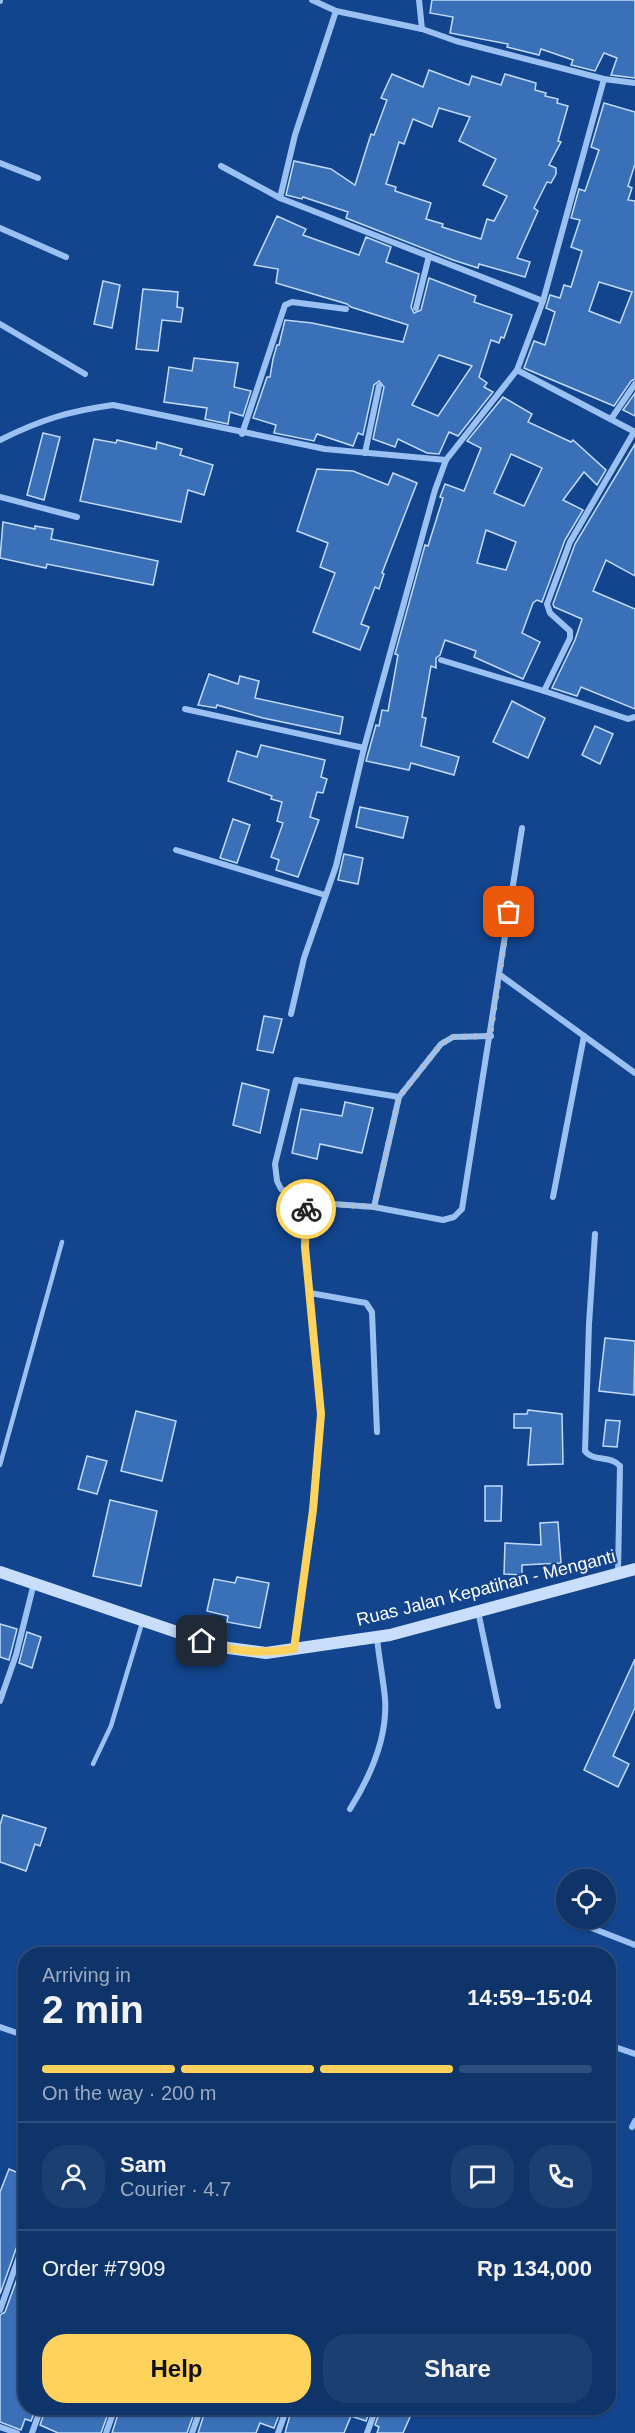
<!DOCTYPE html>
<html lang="en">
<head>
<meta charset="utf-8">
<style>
	body { margin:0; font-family:Helvetica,sans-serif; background:#1c3f72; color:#f1f3f6; height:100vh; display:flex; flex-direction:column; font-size:22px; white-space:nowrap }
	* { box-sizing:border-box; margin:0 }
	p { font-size:20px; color:#9baac1 }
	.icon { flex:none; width:33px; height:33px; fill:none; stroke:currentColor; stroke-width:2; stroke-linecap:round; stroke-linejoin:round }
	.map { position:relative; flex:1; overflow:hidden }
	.drawer { position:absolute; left:18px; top:1947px; width:598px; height:468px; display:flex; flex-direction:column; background:#0e346a; border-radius:24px; box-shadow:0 2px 4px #0004,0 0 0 2px #2e4f7e }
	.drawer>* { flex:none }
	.buttons { position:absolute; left:556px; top:1869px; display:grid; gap:12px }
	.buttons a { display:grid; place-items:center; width:60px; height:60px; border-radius:50%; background:#0e346a; box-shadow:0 2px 4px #0004,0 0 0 2px #2e4f7e; font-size:30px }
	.pin { position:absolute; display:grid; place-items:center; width:51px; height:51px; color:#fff; margin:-26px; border-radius:12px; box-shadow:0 3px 9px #0006 }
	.courier { position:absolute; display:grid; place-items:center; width:60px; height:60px; margin:-30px; border:4px solid #ffd35b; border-radius:50%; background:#fff; color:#222; box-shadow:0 2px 8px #0007 }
	.head em { font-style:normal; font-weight:800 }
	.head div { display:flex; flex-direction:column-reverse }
	.head { display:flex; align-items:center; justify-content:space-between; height:102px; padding:0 24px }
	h1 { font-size:39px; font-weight:800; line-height:45px }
	.bar { display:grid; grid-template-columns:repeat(4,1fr); gap:9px 6px; align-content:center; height:72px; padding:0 24px }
	.bar i { height:8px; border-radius:4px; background:#2e4f7e }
	.bar .active { background:#ffd35b }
	.bar p { grid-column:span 4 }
	.line { display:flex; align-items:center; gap:15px; padding:0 24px; border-top:2px solid #2e4f7e }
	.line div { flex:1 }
	.round { display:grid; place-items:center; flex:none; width:63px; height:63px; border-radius:24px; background:#1c3f72 }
	.cta { display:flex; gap:12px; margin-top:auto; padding:12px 24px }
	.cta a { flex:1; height:69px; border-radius:24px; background:#ffd35b; color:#111; font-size:24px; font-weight:800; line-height:69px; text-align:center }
	.cta a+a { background:#1c3f72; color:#f1f3f6 }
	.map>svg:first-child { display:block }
	.building { fill:#3a70b7; stroke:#c2dbfd; stroke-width:1.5; fill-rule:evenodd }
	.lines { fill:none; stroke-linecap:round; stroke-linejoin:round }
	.lane { stroke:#9bc0f2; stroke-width:4.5 }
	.street { stroke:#9bc0f2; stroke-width:6 }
	.secondary { stroke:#c9defc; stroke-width:12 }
	.done { stroke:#acbed7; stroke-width:6; stroke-dasharray:0 10.8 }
	.route { stroke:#ffd35b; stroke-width:8 }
	.labels { text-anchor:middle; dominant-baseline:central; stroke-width:4.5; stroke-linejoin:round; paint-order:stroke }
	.street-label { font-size:18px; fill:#fff; stroke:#12458e }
</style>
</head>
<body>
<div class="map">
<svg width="635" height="2433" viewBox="0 0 635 2433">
	<rect width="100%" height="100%" fill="#12458e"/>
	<g class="building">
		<polygon points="432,0 635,0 635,78 611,75 617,58 604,53 595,71 571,65 573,60 541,49 539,55 507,47 508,44 450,33 453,17 430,13"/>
		<path d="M429,70L469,85L472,76L501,85L505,74L536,83L535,90L546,93L545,96L558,99L557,103L568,106L558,141L561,142L549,165L556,168V174L551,183L547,182L534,208L538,211L517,258L530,262L525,277L479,264L478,268L453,260L346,218L348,212L303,197L302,199L286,195L294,161L331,169L355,185L371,134L374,135L387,100L381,98L392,74L423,87ZM439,108L470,117L459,141L496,159L483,185L507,196L494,221L487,219L481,239L442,227L443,224L426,219L431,203L395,191L396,187L386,184L399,142L404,144L413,119L432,127Z"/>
		<path d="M604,103L635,112V164L628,186L632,188L628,200L635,201V379L631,381L614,406L524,368L534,341L545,345L555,312L546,308L550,295L560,298L564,285L571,287L582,251L571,247L580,220L571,218L579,189L585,191L599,150L591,147ZM599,282L632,292L620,323L589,311Z"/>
		<path d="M277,216L306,229L303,235L359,255L366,237L391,247L386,262L419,274L411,307L414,313L421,310L429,278L476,296L474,302L512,315L504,338L501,337L499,343L491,340L479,377L487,383L484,387L493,392L458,436L449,432L439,454L427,453L398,439L395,447L373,439L384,387L379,381L374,385L363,435L358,433L353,446L317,434L314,441L274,433L276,425L253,418L267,377H270L273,359L277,345H279L285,320L312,323L403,342L408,325L351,307L347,304L276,283L278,269L254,265ZM439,355L472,366L438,416L412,405Z"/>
		<polygon points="103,281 120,285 112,328 94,324"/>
		<polygon points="143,289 178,292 177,307 183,308 181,322 162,320 158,351 136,349"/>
		<polygon points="194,358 238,363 234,387 251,391 243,416 230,412 228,424 205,419 207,408 164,402 169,367 192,371"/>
		<polygon points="635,393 635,416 623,410"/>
		<path d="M503,397L532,414L528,422L571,442L573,440L606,470L597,485L584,472L563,500L583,510L565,540L542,602L537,600L533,603L522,633L540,642L523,679L474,657L476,651L445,640L440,655L436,658V668L431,666L422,717L426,718L421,746L459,757L454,775L411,763L409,770L366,761L376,725L379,726L382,710L388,711L398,655L395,654L425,545L428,546L443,498L440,497L445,484L464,491L481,448L467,441ZM511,454L542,468L524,506L494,493ZM486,530L516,542L506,570L477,563Z"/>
		<polygon points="43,433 60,437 44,500 27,495"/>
		<polygon points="94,439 116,443 117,440 156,449 157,442 182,449 180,455 213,465 204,495 188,490 181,522 80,501"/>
		<polygon points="635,444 635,576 606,560 593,591 635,609 635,709 581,687 577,696 552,688 575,640 582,619 554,607 553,604 575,544"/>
		<polygon points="317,469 353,471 388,485 393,473 417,483 382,573 384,574 379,589 375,587 361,624 369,627 360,650 313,632 335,573 320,567 328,543 297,531"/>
		<polygon points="3,522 35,529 35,526 53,529 51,539 158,561 153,585 47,564 46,568 0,558"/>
		<polygon points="209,674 238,684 240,676 259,681 255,698 343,717 340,734 263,718 217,705 216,708 198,705"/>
		<polygon points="512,701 545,718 528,758 493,742"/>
		<polygon points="595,726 613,734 600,764 582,755"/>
		<polygon points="261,745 325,760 321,777 327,779 323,793 317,792 310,817 319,820 298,877 276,870 279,860 271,857 283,823 277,821 282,802 271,799 272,796 228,781 237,751 257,757"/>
		<polygon points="360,807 408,817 403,838 356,827"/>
		<polygon points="233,819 250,825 237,863 220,858"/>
		<polygon points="344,854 363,858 358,884 338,880"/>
		<polygon points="264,1016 282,1019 273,1053 257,1050"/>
		<polygon points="242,1083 269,1090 260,1133 233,1125"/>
		<polygon points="345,1102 373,1108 362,1153 320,1144 317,1159 292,1153 301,1109 342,1116"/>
		<polygon points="605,1338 635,1341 634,1395 599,1391"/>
		<polygon points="528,1410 562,1414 563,1464 528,1465 531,1428 514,1428 514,1414 527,1414"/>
		<polygon points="136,1411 176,1421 162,1481 121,1471"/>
		<polygon points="606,1420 620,1421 617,1447 603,1446"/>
		<polygon points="87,1456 107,1461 97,1494 78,1489"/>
		<polygon points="485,1486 502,1486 501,1521 485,1521"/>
		<polygon points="110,1500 157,1511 141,1586 93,1576"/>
		<polygon points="558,1522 561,1563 522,1565 522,1575 504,1574 505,1543 541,1545 540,1523"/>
		<polygon points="237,1577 269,1583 260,1628 227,1622 228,1616 207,1611 214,1579 235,1583"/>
		<polygon points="0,1624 17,1629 9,1660 0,1657"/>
		<polygon points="27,1632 41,1637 32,1668 19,1663"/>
		<polygon points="635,1659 635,1708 613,1756 629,1764 618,1787 584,1770"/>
		<polygon points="3,1815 46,1828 40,1846 35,1844 26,1871 0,1862 0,1825"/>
		<polygon points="9,2169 26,2176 26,2232 21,2235 0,2294 0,2192"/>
		<polygon points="26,2254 26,2408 36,2408 31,2421 25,2419 21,2430 0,2422 0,2315 5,2312"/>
		<polygon points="46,2408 110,2408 101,2433 58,2433 40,2425"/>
		<polygon points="120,2408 196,2408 187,2433 112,2433"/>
		<polygon points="206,2408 282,2408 274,2428 260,2423 256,2433 198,2433"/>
		<polygon points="292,2408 371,2408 366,2421 351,2416 344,2433 285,2433"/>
		<polygon points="381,2408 414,2408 403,2433 377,2433 379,2427 375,2425"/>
	</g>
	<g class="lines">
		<g class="lane">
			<polyline points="0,1465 62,1242"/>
			<polyline points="93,1764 111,1726 142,1623"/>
		</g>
		<g class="street">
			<polyline points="312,0 336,11 422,29 456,41 604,79 635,83"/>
			<polyline points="419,0 422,29"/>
			<polyline points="0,1 0,0"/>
			<polyline points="336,11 295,135 280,198 543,301"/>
			<polyline points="0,163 38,178"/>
			<polyline points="221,166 280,198"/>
			<polyline points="0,228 66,257"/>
			<polyline points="416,308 429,256"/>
			<polyline points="0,324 85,374"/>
			<polyline points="517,370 635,432"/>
			<polyline points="611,419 635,384"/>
			<polyline points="242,434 285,305 292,302 346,309"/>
			<path d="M0,440C40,420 69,411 113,405L325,449L446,460"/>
			<polyline points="365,453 379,386"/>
			<polyline points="0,497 77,517"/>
			<polyline points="441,660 544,691 628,719 635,717"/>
			<polyline points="544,691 570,638 570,631 550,613 547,604 570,542 634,432"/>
			<polyline points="185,709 364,748"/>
			<polyline points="176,850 325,895"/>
			<polyline points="500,975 635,1073"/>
			<polyline points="291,1014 304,958 336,866 364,748 435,490 446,460 517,370 543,301 604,79"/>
			<polyline points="399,1097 296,1080 275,1164 277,1181 281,1189 306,1202 374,1207 443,1220 454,1217 462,1209 522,828"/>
			<polyline points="553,1197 584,1036"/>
			<polyline points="374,1207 399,1097 441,1044 453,1037 491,1036"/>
			<path d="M595,1234L589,1324L585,1451C593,1462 611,1455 620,1466L618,1573"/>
			<polyline points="310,1293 366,1303 372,1312 377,1432"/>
			<polyline points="478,1611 498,1706"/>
			<polyline points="294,1649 313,1510 321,1415 305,1247 306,1202"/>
			<polyline points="0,1701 16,1655 34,1583"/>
			<path d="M350,1809C370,1777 388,1737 385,1698C383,1678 379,1658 377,1638"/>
			<polyline points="582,1918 584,1925 635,1945"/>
			<polyline points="0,2027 26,2036"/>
			<polyline points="609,2045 635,2054"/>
			<polyline points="632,2127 635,2121"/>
			<polyline points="0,2310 26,2237"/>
			<polyline points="0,2427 17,2433"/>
			<polyline points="32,2433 41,2408"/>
			<polyline points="106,2433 115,2408"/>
			<polyline points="192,2433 201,2408"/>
			<polyline points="278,2433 287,2408"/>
			<polyline points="367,2433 376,2408"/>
		</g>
		<polyline class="secondary" points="0,1572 221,1647 266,1653 390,1635 635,1569"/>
	</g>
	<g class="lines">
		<polyline class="done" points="306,1209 306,1202 374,1207 399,1097 441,1044 453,1037 490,1036 509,912"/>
		<path class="route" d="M202,1641C234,1652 261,1654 294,1649L313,1510L321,1414L305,1247L306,1209"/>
	</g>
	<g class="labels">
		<g class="street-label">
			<text transform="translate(486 1588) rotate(-14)">Ruas Jalan Kepatihan - Menganti</text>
		</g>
	</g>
</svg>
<div class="buttons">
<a><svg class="icon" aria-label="locate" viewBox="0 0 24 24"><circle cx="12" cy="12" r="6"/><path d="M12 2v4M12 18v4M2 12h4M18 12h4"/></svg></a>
</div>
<div class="pin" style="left:509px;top:912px;background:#ea580c"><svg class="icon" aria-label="bag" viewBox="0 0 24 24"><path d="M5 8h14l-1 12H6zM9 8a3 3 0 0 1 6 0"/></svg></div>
<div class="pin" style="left:202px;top:1641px;background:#1f2937"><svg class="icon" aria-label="home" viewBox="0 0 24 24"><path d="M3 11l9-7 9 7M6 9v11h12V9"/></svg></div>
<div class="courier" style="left:306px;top:1209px"><svg class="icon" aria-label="bike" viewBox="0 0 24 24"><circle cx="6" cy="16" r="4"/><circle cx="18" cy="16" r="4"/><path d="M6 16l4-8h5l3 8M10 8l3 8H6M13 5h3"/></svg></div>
<section class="drawer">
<div class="head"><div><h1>2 min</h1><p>Arriving in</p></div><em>14:59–15:04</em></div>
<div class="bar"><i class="active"></i><i class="active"></i><i class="active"></i><i></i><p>On the way · 200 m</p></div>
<div class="line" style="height:108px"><a class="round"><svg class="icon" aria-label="person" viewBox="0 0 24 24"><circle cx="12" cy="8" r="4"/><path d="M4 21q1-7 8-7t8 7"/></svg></a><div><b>Sam</b><p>Courier · 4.7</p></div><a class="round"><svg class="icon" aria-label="chat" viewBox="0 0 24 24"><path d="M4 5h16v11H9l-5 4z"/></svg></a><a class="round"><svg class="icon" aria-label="phone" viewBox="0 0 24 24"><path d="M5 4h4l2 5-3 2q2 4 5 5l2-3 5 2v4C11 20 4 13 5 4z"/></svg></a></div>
<div class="line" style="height:78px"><div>Order #7909</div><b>Rp 134,000</b></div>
<div class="cta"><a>Help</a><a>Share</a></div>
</section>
</div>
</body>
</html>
